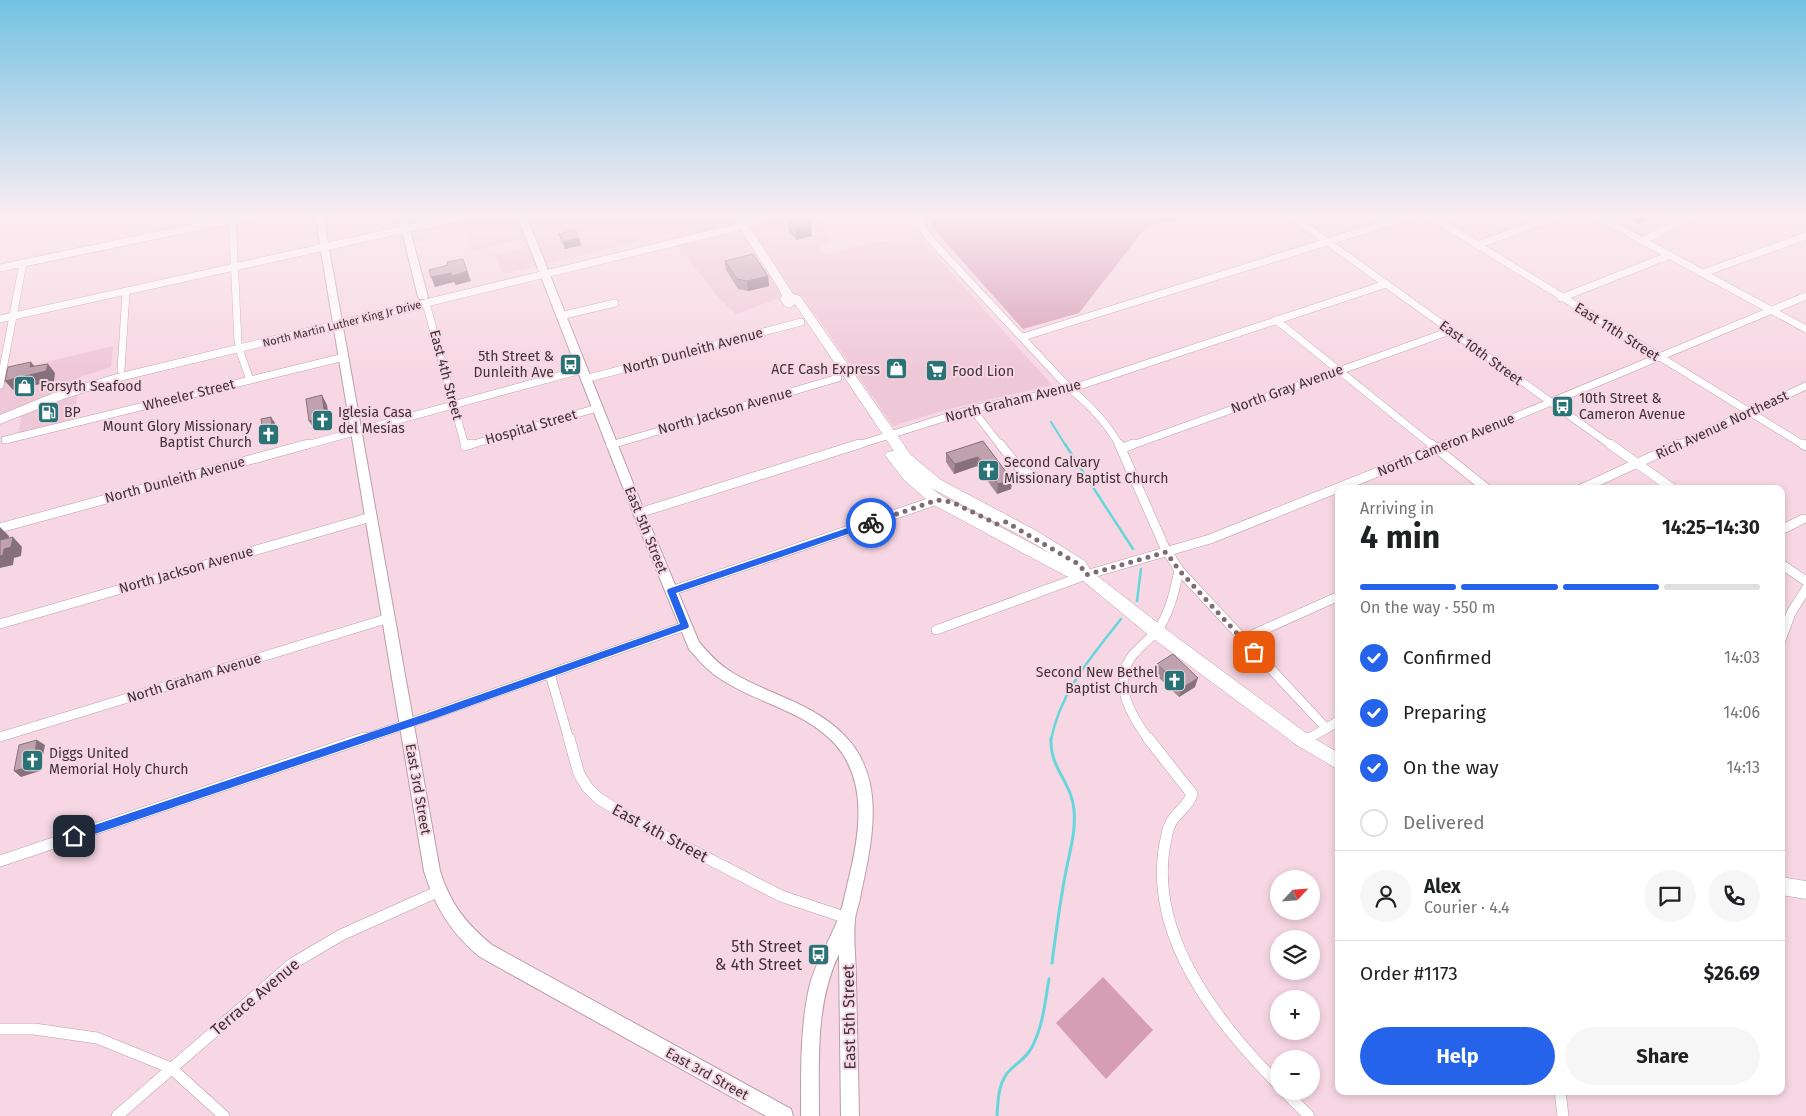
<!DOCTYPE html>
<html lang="en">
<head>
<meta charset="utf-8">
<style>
	body { margin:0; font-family:"Fira Sans",sans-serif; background:#f6f6f6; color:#202124; height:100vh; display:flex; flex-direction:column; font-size:19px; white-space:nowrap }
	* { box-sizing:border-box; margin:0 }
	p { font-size:16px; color:#757577 }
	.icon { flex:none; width:28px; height:28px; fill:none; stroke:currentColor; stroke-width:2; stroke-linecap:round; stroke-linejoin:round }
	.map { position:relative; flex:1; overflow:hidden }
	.details { position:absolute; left:1335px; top:485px; width:450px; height:610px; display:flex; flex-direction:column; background:#fff; border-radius:10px; box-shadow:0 2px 8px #0003 }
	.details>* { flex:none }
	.needle { width:32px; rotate:64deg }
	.fabs { position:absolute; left:1270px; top:870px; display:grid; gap:10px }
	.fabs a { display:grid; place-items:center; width:50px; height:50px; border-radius:50%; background:#fff; box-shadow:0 2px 8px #0003; font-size:25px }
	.pin { position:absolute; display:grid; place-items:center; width:42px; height:42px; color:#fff; margin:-21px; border-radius:10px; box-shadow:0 2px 8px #0006 }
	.courier { position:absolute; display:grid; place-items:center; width:50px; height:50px; margin:-25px; border:4px solid #2563eb; border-radius:50%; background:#fff; color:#222; box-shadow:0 1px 6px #0007 }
	.summary em { font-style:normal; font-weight:700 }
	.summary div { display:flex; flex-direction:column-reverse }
	.summary { display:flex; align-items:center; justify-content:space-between; height:85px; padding:0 25px }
	h1 { font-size:32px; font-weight:700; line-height:38px }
	.bar { display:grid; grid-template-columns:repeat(4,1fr); gap:8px 5px; align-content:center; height:60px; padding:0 25px }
	.bar i { height:6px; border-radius:4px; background:#e0e0e0 }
	.bar .active { background:#2563eb }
	.bar p { grid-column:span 4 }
	.line { display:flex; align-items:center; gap:12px; padding:0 25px; border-top:1px solid #e0e0e0 }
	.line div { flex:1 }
	.round { display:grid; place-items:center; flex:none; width:52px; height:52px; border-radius:26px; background:#f6f6f6 }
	ol { padding:0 25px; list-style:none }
	li { display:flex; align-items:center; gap:15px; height:55px }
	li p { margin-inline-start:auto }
	li .icon { padding:5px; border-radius:50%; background:#2563eb; color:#fff; stroke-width:4 }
	li:last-child { color:#757577 }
	li i { width:28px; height:28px; border:2px solid #e0e0e0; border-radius:50% }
	.button { display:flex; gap:10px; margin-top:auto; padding:10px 25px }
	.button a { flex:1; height:58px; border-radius:30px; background:#2563eb; color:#fff; font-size:20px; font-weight:700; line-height:58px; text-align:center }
	.button a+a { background:#f6f6f6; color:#202124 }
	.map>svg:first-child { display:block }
	.built { fill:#efc8d7 }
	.green { fill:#d69eb5 }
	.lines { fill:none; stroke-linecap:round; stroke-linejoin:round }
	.stream-far2 { stroke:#65d7dc; stroke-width:2 }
	.stream-far1 { stroke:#65d7dc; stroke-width:2.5 }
	.stream { stroke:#65d7dc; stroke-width:3 }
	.street-far2-casing { stroke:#bb9ea9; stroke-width:8 }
	.street-far1-casing { stroke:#bb9ea9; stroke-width:10 }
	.street-casing { stroke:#bb9ea9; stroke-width:12 }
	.secondary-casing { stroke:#bb9ea9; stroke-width:2 }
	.primary-casing { stroke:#bb9ea9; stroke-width:1 }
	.street-far2 { stroke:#fff; stroke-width:7 }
	.street-far1 { stroke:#fff; stroke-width:9 }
	.street { stroke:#fff; stroke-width:11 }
	.secondary { fill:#fff; fill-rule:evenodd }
	.primary { fill:#fff; fill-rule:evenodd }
	.wall { fill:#a58b96 }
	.shaded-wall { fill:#86717a }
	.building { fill:#c0a2ae; stroke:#86717a }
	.route { fill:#2563eb }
	.done { stroke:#7f6c73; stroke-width:5; stroke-dasharray:0 9 }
	.labels { text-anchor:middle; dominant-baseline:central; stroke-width:4; stroke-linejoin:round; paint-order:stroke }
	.far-street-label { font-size:11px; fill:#3f3237; stroke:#f7d7e3 }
	.street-label { font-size:14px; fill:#3f3237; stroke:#f7d7e3 }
	.poi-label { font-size:14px; fill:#3f3237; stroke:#f7d7e3; text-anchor:start }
	.near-street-label { font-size:16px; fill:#3f3237; stroke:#f7d7e3 }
	.near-poi-label { font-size:16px; fill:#3f3237; stroke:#f7d7e3; text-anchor:end }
</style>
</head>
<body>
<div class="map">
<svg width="1806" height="1116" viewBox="0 0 1806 1116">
	<rect width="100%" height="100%" fill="#f7d7e3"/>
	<g class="built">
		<polygon points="457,215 809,215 831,236 830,242 818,246 826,255 875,241 899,243 920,238 1052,385 945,410 893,426 815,314 777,299 736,314 718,297 679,247 677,232 503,274 495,255 522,249 519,240 471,251 465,232 417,242 413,225"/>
		<polygon points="113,346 111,367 80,377 74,421 17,435 22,417 0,421 0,373"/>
	</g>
	<g class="green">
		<polygon points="931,215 1194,215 1146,227 1079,313 1023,329 932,227"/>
		<polygon points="1103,977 1153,1030 1106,1079 1056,1023"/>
	</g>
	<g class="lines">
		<polyline class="stream-far2" points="1051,422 1066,446"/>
		<g class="stream-far1">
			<polyline points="1065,444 1133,549"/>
			<polyline points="1137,601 1141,569"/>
			<path d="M1051,740C1060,692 1092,656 1121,619"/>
		</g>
		<g class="stream">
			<path d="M1051,738C1049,768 1072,782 1074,810C1076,832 1070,850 1066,871C1060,901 1056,932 1052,963"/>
			<path d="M997,1116C998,1100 998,1081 1011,1069C1020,1061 1027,1057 1032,1047C1043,1026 1045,1002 1049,979"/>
		</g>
		<defs>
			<g id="street-far2">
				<path d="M921,215L922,227L930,239L1070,389C1091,406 1106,422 1120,446"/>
				<polyline points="1290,215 1612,446"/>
				<polyline points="1429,215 1805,446"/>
				<polyline points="1595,215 1806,329"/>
				<polyline points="232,216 238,342"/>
				<polyline points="194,228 195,219 202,215"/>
				<polyline points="1642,241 1694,215"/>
				<polyline points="1477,245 1560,215"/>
				<polyline points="0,268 254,215"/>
				<polyline points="1703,273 1806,236"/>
				<polyline points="1561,298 1670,255"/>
				<polyline points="426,303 465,446"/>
				<polyline points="560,316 615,303"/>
				<polyline points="0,319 469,215"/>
				<polyline points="1276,320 1433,446"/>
				<polyline points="1023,337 1413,215"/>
				<polyline points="239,349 250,380"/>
				<polyline points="121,370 126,292"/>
				<polyline points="585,379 801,322"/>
				<polyline points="0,385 23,263"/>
				<polyline points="972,409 1001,446"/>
				<polyline points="5,440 344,357"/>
				<polyline points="611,445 838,378"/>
				<polyline points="303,446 581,370"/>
				<polyline points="467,446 597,408"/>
				<polyline points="855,446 972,409 1070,389 1386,284"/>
				<polyline points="1130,446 1450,331"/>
				<polyline points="1445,446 1806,296"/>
				<polyline points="1676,446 1806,386"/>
			</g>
			<g id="street-far1">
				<polyline points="465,444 465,446 471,444"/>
				<polyline points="1000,444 1021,470 1037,478"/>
				<polyline points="1119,444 1165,548 1179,570 1326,728"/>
				<polyline points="1431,444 1487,489"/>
				<polyline points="1610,444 1673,489"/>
				<polyline points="1803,444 1806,446"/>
				<polyline points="611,445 614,444"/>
				<polyline points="1123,448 1133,444"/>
				<polyline points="1581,489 1679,444"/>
				<polyline points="639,513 859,444"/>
				<polyline points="0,528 308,444"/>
				<polyline points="1781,530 1803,519"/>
				<polyline points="1781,564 1806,581"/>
				<polyline points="671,591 937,500"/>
				<polyline points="0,624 371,517"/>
				<polyline points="936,630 1086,575 1210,539 1448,444"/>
				<polyline points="1243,639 1339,596"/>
				<polyline points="1781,640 1791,613 1806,589"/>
				<polyline points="550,674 569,740"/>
				<polyline points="0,737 389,618"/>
				<polyline points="361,740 685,626"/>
				<path d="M1149,740C1132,717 1111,683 1132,656C1141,645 1153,637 1161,625C1171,608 1175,589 1179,570"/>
				<polyline points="1306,740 1339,721"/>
			</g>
			<g id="street">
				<polyline points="569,738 579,774 587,787 598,798 633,820 781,896 847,918"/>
				<path d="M1148,738L1192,794C1189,805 1180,810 1174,818C1169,824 1167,832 1166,839C1145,933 1218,1024 1279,1085"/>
				<polyline points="1304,741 1309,738"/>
				<polyline points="0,861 364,738"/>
				<polyline points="0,1029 34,1029 97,1038 171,1068 224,1116"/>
				<polyline points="1284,1091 1309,1116"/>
				<polyline points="1560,1091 1563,1116"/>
				<polyline points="117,1116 292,964 341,935 437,892"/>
			</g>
			<g id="secondary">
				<path d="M315,215H323L440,871C450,903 466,924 492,945L791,1109L793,1116H766L480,957C451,933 435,907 424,871Z"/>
				<polygon points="398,215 406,215 428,297 426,299 420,299 418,297"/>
				<path d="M517,215H526L645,513L699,642C709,654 719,665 733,673C770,695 813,703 844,735C887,778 872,841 861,893C860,902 856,911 855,919C853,938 856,960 856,980C857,1025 858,1071 859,1116H841L839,954C815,1003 819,1062 819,1116H801C801,1073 800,1030 809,988C815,963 829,942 838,919C843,907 845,894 848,882C859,837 869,784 836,745C805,711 759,704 722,680C709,672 699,661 689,649L633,513Z"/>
			</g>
			<g id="primary">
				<path d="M763,215H779L750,227L793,294L800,296L911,455L941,480L1035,530L1085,561L1091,571L1163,627L1310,736L1339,753V770L1298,746L1151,637L1082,580L1066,576L932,504L904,480L885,455L887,452L894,451L795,304L789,308L785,306L780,299L782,296L779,289L741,230L124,380L66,398L0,424V415L56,392L117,374L737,224L734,219L739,216L743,217L746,221ZM931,488L1025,538L1053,555L942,496Z"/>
				<polygon points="1781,877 1806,881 1806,899 1781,895"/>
			</g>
		</defs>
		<use href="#street-far2" class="street-far2-casing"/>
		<use href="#street-far1" class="street-far1-casing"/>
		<use href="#street" class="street-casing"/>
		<use href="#secondary" class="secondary-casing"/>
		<use href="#primary" class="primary-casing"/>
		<use href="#street-far2" class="street-far2"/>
		<use href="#street-far1" class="street-far1"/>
		<use href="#street" class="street"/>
		<use href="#secondary" class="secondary"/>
		<use href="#primary" class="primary"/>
	</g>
	<g class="wall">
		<polygon points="1629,215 1656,215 1655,217 1637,224 1627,219"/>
		<polygon points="787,219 812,236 796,240 789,231"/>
		<polygon points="559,234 579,238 581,245 565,249 561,240"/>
		<polygon points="725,261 768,276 769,286 748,291 738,289 726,270"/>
		<polygon points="983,441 1012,480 1011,489 997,494 977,466 954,474 946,462 946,453"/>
		<polygon points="1157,664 1195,687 1179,697 1154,673"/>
	</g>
	<g class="shaded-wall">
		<polygon points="1642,215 1656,215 1655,217 1637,224"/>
		<polygon points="811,223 812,236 796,240 795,228"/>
		<polygon points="579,238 581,245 565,249 563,242"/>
		<polygon points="463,259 471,281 456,285 454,282 435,287 431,277"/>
		<polygon points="768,276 769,286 748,291 747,281"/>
		<polygon points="31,362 39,372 48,364 55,373 54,381 13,390 5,381"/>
		<polygon points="322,395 327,405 331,426 315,430 309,421"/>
		<polygon points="271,417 275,423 276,440 267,442 263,436"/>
		<polygon points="978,457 977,466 954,474 955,464"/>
		<polygon points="1012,480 1011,489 997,494 998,484"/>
		<polygon points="0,527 9,536 7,548 13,537 22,547 21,556 14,558 13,565 0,568"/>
		<polygon points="1198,678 1195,687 1179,697 1182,688"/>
		<polygon points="37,740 45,745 40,771 21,777 14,771"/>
	</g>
	<g class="building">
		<polygon points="800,215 804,215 811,223 795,228 787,219"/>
		<polygon points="575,230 579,238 563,242 559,234"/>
		<polygon points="753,254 768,276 747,281 737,279 725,261"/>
		<polygon points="463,259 467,271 452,276 451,273 431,277 429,270 448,265 447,262"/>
		<polygon points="31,362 30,367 48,364 46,371 5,381 8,367"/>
		<polygon points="322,395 325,416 309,421 306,399"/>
		<polygon points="271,417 272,434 263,436 261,419"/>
		<polygon points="983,441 1012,480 998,484 978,457 955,464 946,453"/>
		<polygon points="13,537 11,547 4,549 3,555 0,556 0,540"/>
		<polygon points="1173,654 1198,678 1182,688 1157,664"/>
		<polygon points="37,740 33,766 14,771 19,745"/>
	</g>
	<linearGradient id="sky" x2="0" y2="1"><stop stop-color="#73c2e3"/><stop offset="0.58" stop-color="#fbedf2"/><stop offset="1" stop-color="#fbedf2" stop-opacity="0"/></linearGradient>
	<rect width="1806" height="372" fill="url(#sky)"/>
	<polygon class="route" points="871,520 874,521 874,525 676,593 689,626 688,628 425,722 74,841 69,836 74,832 425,714 680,624 667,591 668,589"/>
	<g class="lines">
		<polyline class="done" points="871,523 937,500 952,502 997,524 1006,522 1080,565 1086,575 1166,552 1179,570 1254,652"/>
	</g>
	<defs>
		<symbol id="bus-square" viewBox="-11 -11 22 22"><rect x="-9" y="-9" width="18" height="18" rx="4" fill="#297377" stroke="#f7d7e3"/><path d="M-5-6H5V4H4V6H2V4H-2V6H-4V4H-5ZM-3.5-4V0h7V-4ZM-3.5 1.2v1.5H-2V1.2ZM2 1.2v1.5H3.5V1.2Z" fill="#fff"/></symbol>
		<symbol id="shop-square" viewBox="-11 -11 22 22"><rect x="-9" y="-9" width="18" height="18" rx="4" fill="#297377" stroke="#f7d7e3"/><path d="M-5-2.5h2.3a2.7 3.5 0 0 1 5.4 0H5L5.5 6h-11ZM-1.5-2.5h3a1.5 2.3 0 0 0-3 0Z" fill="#fff"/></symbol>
		<symbol id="supermarket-square" viewBox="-11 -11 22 22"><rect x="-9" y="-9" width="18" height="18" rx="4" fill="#297377" stroke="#f7d7e3"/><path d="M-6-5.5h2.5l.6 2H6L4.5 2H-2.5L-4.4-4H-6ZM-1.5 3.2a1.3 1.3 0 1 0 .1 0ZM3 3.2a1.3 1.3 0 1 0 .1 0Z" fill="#fff"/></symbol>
		<symbol id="fuel-square" viewBox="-11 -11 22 22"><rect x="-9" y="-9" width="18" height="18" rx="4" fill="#297377" stroke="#f7d7e3"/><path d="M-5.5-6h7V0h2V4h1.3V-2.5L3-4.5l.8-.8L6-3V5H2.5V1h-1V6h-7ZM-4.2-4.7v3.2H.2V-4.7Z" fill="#fff"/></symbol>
		<symbol id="church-square" viewBox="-11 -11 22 22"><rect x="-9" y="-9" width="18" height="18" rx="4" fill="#297377" stroke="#f7d7e3"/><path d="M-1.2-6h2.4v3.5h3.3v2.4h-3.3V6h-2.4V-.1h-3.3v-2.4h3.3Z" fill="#fff"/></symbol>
	</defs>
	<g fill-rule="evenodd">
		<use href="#bus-square" x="558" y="352" width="25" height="25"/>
		<use href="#shop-square" x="884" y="356" width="25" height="25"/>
		<use href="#supermarket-square" x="924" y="358" width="25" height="25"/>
		<use href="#shop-square" x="12" y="374" width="25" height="25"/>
		<use href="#bus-square" x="1550" y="394" width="25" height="25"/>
		<use href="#fuel-square" x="36" y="400" width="25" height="25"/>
		<use href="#church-square" x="310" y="408" width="25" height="25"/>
		<use href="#church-square" x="256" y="422" width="25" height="25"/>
		<use href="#church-square" x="976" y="458" width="25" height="25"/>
		<use href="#church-square" x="1162" y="668" width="25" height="25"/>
		<use href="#church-square" x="20" y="748" width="25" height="25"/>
		<use href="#bus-square" x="806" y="942" width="25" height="25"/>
	</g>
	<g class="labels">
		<g class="far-street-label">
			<text transform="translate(342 324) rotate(-14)">North Martin Luther King Jr Drive</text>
		</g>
		<g class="street-label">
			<text transform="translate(1617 332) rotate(32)">East 11th Street</text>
			<text transform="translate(693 351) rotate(-15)">North Dunleith Avenue</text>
			<text transform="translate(1481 353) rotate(36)">East 10th Street</text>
			<text transform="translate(446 375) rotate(75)">East 4th Street</text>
			<text transform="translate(1287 389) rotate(-20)">North Gray Avenue</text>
			<text transform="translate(189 395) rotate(-14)">Wheeler Street</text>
			<text transform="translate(1013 401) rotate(-14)">North Graham Avenue</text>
			<text transform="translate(725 411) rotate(-16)">North Jackson Avenue</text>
			<text transform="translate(1722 425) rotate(-25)">Rich Avenue Northeast</text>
			<text transform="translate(531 427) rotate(-16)">Hospital Street</text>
			<text transform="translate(1446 445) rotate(-22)">North Cameron Avenue</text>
			<text transform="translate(175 480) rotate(-15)">North Dunleith Avenue</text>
			<text transform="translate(646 530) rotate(68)">East 5th Street</text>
			<text transform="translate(186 570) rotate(-16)">North Jackson Avenue</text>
			<text transform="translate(194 678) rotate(-17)">North Graham Avenue</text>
			<text transform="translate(418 789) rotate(80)">East 3rd Street</text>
			<text transform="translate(707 1074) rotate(29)">East 3rd Street</text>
		</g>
		<g class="poi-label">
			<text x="554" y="356" text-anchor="end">5th Street &amp;<tspan x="554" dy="16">Dunleith Ave</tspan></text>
			<text x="880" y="369" text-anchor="end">ACE Cash Express</text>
			<text x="952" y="371">Food Lion</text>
			<text x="40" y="386">Forsyth Seafood</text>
			<text x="1579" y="398">10th Street &amp;<tspan x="1579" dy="16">Cameron Avenue</tspan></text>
			<text x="64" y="412">BP</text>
			<text x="338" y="412">Iglesia Casa<tspan x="338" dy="16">del Mesías</tspan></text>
			<text x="252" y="426" text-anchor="end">Mount Glory Missionary<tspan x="252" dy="16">Baptist Church</tspan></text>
			<text x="1004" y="462">Second Calvary<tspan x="1004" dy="16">Missionary Baptist Church</tspan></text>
			<text x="1158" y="672" text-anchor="end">Second New Bethel<tspan x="1158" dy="16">Baptist Church</tspan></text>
			<text x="49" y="753">Diggs United<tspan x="49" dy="16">Memorial Holy Church</tspan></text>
		</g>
		<g class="near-street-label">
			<text transform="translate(660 833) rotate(28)">East 4th Street</text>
			<text transform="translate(255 997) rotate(-40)">Terrace Avenue</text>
			<text transform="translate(849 1017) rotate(-91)">East 5th Street</text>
		</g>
		<g class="near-poi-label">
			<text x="802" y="946">5th Street<tspan x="802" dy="18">&amp; 4th Street</tspan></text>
		</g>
	</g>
</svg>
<div class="fabs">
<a><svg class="needle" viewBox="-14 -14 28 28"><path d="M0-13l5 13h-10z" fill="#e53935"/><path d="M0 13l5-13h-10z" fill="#757577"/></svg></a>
<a><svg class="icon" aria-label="layers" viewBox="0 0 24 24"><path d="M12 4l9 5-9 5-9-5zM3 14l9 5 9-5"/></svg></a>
<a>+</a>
<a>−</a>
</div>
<div class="pin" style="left:1254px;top:652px;background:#ea580c"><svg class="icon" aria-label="bag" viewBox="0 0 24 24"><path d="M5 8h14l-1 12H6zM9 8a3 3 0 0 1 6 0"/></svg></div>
<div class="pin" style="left:74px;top:836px;background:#1f2937"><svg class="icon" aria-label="home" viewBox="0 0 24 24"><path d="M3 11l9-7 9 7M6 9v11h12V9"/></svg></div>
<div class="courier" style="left:871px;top:523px"><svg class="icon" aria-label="bike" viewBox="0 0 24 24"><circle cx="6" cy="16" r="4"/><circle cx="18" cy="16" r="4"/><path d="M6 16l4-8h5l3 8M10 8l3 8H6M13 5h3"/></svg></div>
<section class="details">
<div class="summary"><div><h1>4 min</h1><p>Arriving in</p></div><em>14:25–14:30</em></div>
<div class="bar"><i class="active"></i><i class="active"></i><i class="active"></i><i></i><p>On the way · 550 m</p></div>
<ol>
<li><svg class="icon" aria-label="check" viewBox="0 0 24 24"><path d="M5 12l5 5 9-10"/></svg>Confirmed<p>14:03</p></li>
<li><svg class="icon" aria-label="check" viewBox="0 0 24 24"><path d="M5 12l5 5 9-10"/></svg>Preparing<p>14:06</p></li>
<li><svg class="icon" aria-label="check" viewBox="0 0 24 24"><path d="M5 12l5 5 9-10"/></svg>On the way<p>14:13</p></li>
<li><i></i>Delivered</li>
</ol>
<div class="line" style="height:90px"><a class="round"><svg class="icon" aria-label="person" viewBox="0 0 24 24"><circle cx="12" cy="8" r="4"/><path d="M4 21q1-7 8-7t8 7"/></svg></a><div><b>Alex</b><p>Courier · 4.4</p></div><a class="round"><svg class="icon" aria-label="chat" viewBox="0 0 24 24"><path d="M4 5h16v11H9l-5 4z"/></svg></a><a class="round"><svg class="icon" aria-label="phone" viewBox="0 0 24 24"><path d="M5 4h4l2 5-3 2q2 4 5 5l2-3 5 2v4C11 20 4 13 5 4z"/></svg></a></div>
<div class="line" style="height:65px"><div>Order #1173</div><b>$26.69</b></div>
<div class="button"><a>Help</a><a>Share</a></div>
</section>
</div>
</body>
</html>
